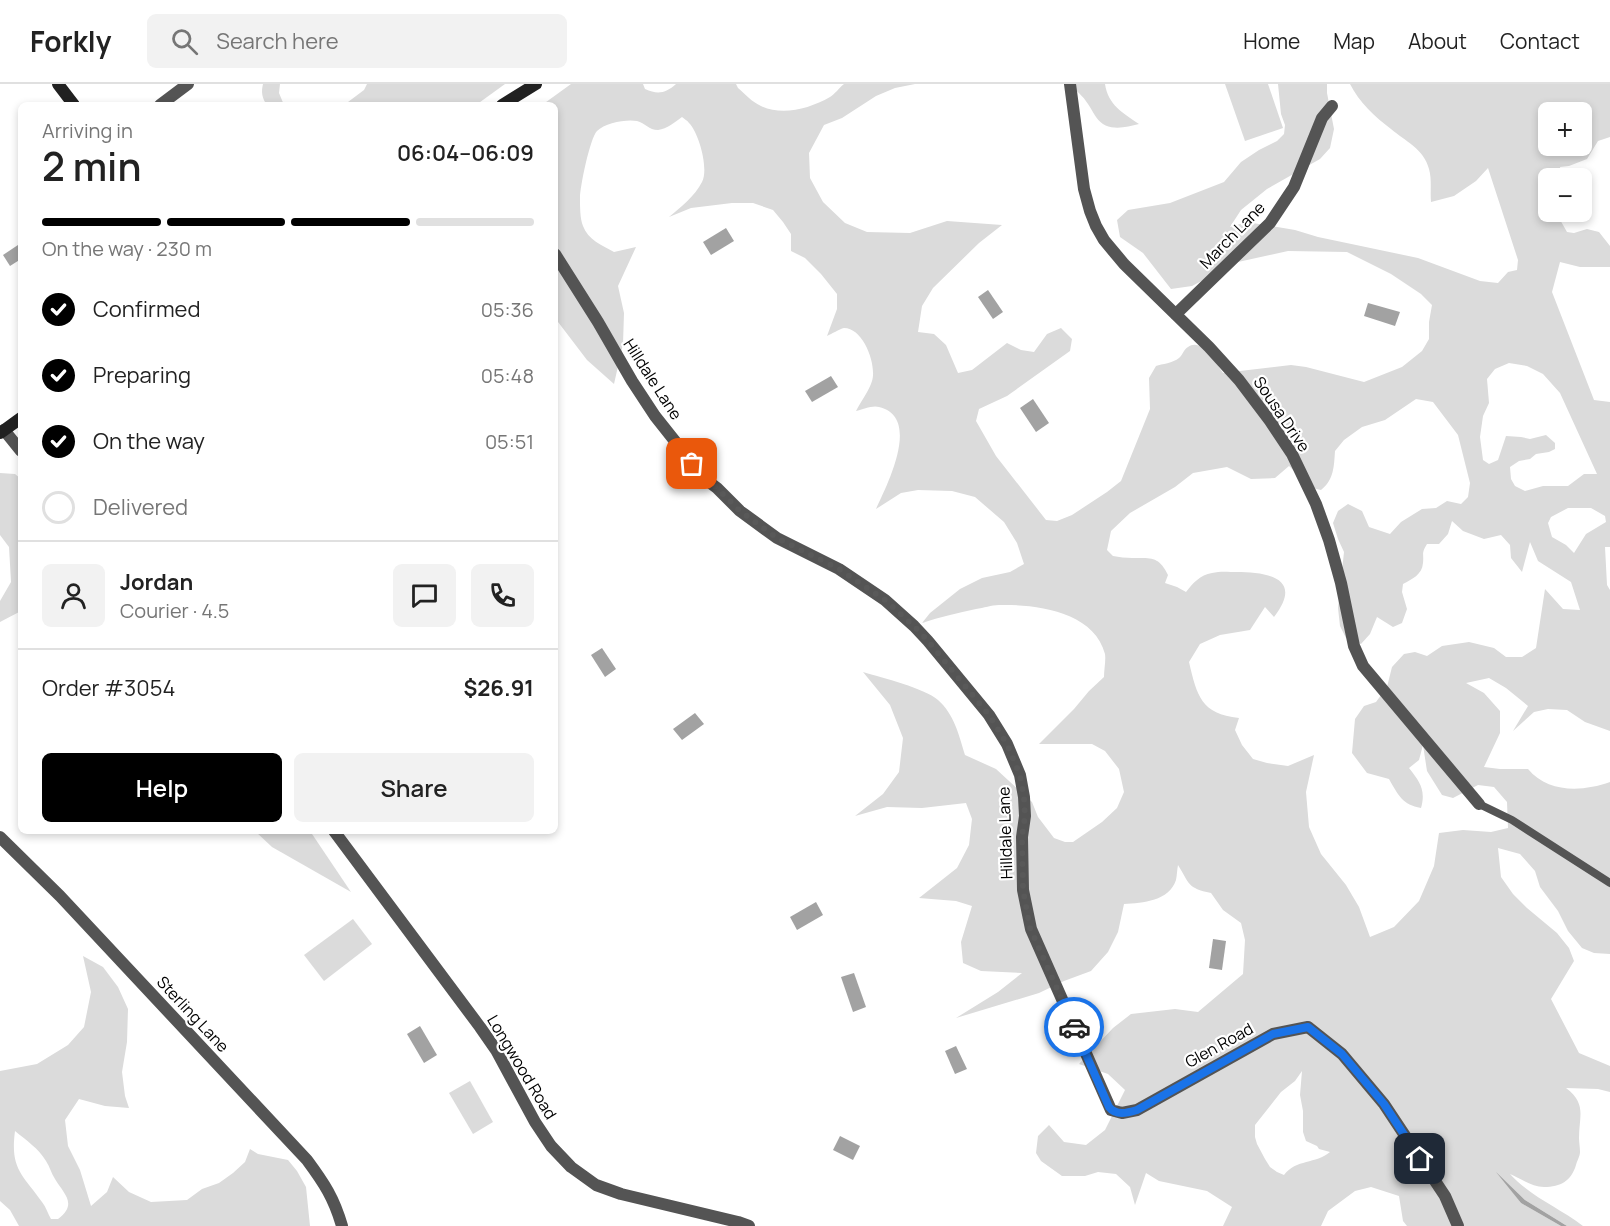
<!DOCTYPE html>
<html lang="en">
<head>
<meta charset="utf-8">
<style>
	body { margin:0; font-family:Manrope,sans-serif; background:#f2f2f2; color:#222; height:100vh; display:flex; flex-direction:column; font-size:22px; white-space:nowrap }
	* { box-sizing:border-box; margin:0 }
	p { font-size:20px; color:#767676 }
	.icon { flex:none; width:33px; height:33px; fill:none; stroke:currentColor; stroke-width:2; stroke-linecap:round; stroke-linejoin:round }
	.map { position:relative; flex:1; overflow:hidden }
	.panel { position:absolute; left:18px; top:18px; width:540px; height:732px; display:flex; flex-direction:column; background:#fff; border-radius:9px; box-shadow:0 3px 9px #0003 }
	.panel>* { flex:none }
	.buttons { position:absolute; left:1538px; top:18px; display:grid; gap:12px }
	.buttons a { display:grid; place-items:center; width:54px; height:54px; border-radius:9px; background:#fff; box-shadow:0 3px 9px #0003; font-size:30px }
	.pin { position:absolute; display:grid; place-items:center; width:51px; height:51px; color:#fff; margin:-26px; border-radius:12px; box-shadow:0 3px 9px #0006 }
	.courier { position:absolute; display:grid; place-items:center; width:60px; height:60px; margin:-30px; border:4px solid #1a73e8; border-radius:50%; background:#fff; color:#222; box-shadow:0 2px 8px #0007 }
	.headline em { font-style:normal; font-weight:600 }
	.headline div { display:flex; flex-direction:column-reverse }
	.headline { display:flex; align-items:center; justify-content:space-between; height:102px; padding:0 24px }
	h1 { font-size:39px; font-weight:600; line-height:45px }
	.bar { display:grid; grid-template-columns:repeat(4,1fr); gap:9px 6px; align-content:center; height:72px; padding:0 24px }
	.bar i { height:8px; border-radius:4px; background:#e0e0e0 }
	.bar .on { background:#000 }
	.bar p { grid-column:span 4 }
	.line { display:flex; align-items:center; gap:15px; padding:0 24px; border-top:2px solid #e0e0e0 }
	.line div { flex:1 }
	.round { display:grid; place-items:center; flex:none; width:63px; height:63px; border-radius:9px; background:#f2f2f2 }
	ol { padding:0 24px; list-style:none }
	li { display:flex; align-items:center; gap:18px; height:66px }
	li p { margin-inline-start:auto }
	li .icon { padding:6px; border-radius:50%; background:#000; color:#fff; stroke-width:4 }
	li:last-child { color:#767676 }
	li i { width:33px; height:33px; border:3px solid #e0e0e0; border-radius:50% }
	.button { display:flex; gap:12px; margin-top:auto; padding:12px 24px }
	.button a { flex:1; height:69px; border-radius:9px; background:#000; color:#fff; font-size:24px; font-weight:600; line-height:69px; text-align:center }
	.button a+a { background:#f2f2f2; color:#222 }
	header { display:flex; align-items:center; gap:36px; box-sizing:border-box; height:84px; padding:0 30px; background:#fff; border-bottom:2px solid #e0e0e0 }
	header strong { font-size:28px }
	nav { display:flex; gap:33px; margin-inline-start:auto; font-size:21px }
	.search { width:420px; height:54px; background:#f2f2f2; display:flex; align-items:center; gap:15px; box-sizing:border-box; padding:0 21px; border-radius:9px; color:#767676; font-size:22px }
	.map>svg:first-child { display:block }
	.green { fill:#dbdbdb; fill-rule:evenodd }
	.water { fill:#a2a2a2 }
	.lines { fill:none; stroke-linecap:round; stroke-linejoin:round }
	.lane { stroke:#545454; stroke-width:8 }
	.street { stroke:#545454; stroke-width:12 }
	.secondary { stroke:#212121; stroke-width:12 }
	.done { stroke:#595959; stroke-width:6; stroke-dasharray:0 10.8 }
	.route { stroke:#1a73e8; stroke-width:8 }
	.labels { text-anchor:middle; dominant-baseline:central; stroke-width:4.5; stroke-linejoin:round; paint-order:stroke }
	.street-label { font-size:16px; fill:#000; stroke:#fff }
</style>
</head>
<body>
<header>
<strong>Forkly</strong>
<div class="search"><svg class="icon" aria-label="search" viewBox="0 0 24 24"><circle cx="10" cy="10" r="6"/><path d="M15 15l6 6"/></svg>Search here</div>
<nav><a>Home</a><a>Map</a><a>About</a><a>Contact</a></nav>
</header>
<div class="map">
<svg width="1610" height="1142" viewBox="0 0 1610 1142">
	<rect width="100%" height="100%" fill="#fff"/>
	<g class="green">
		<path d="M263,0H280L279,9L284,21H267C262,14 261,8 263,0Z"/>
		<polygon points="367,0 505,0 476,21 344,21 364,6"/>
		<path d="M571,0H643L645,5C658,11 666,9 676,0H736L738,4C745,10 752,18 761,22C782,32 809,25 830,13C835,10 839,4 844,0H915L895,4L876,12L842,34L824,41L809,69L810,94L823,118L845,139L867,148L910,149L947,137L1002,141L979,159L933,204L922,222L918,248L934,250L946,261L958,289L972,286L1007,259L1021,266L1034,268L1047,250L1061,244L1072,255L1070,267L1007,312L979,325L976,337L996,372L1046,436L1057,437L1072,431L1107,408L1121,397L1150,325L1149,294L1156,282C1162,280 1173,279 1179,274C1182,272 1184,265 1188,263C1202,253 1217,280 1223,289L1291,281L1306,283L1364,298L1402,283L1422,267L1429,255V238L1432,221L1421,210L1391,190L1347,168L1288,167L1238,178L1192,202L1171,205L1143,169L1120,153L1117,136L1128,126L1170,119L1224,98L1241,78L1259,66L1277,57L1284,50L1285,41L1281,30L1278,0H1327V9L1334,45L1330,64L1320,75L1267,105L1241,126L1230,143L1247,138L1295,146L1318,153L1418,174L1480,197L1498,199L1508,188L1517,186L1518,176L1488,84L1476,97L1454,112L1431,118C1430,108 1432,95 1429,85C1424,65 1405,57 1391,45C1375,33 1359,18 1350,0H1610V53L1598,57L1587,75L1569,82L1560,83L1562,94H1548V128H1561L1559,134L1567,148L1574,149L1587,145L1599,148L1610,162V183H1580L1560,178L1552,208L1594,316L1610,318V463H1605L1607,501L1610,506V647L1585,638L1567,626L1548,625L1534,628L1513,647L1528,622L1506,604L1489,594L1466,599L1484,609L1500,627V649L1484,683L1500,685H1528C1548,709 1582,708 1610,698V870L1594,869L1582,864L1568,847L1558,827L1540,803L1535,787L1520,770L1498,764L1501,793L1513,810L1527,824L1557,849L1569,864L1574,877L1551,915L1579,969L1610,982V1008L1598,1005L1566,1004C1587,1020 1579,1032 1579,1054C1579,1059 1580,1063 1580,1068C1580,1072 1577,1077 1576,1081C1571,1097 1561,1103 1544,1103C1532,1103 1520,1094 1510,1090C1531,1113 1558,1123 1583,1142H1567L1525,1116L1503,1095L1521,1119L1561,1142H1407L1403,1137L1399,1112L1371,1103L1355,1107L1328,1127L1321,1142H1223L1232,1123L1207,1107L1159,1097L1146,1089L1135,1121L1130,1103L1116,1090L1098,1088L1085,1092H1062L1041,1077L1036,1069L1038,1052L1049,1041L1064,1058L1086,1061L1105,1046L1125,1006L1108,990L1079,980L1113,944L1131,930L1175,925L1198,928L1243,890L1245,856L1241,839L1223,826L1211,809C1187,804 1190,800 1178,781C1177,786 1177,791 1176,796C1169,817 1143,819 1124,820L1118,848L1108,868L1091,887L1064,897L1039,909L956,934L998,908L1022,889L981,887L963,879L961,858L972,822L956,817L919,814L957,784L969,761L972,735L966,719L922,724L887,723L855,732L883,710L899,688L903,654L890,621L863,588C883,594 924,604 938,616C954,630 959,651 965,671L996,685L1032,718L1038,733L1054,754L1065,758H1073L1102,738L1117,724L1124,708L1119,685L1105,667L1092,660H1039L1074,625L1089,607L1104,593C1104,586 1106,576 1105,570C1094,527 1035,520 999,521C991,521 984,524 976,525C958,529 940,533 922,539L930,529L960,505L982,494L1010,488L1024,480L1017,459L1004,438L975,413L952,407L918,406L901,409L876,425C887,401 922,333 879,323C873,321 863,325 856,327C861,317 869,307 872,297C877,282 864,244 844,244C839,245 832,250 827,252L837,225V210L821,190L805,174L791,167V150L783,138L773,126L753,119H732L691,124L669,133C681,123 695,112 702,98C709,85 699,49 689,39C687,36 684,35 682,33C675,38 667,45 658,46C649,46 645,39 637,37C626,35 605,39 597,47C590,54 580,103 580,114C580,122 580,135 583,142C588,156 602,161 614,168L636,163L618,202L624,229L623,260L614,300L587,276L555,234V21H542ZM1548,28H1581V62H1548ZM1509,279L1527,282L1543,290L1560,309L1597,390H1584L1568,402H1543L1525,407L1515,402L1511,395L1510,383L1519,377L1530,375L1536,370L1549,368L1555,365V359L1546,351L1530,355L1521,353L1506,352L1498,376L1489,380L1483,376L1480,353L1483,332L1489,319L1487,295L1495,285ZM1416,315L1433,318L1458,351L1470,399L1468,413L1461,420L1447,417L1436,424L1422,425L1401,438L1390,450L1369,443L1362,427L1348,420L1338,427L1333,439L1338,455L1344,468L1338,524L1340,542L1346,554L1361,560L1370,550L1377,533L1393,543L1402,539L1407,525L1402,508L1403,500C1412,495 1422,491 1423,479C1424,469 1421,470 1427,460H1439L1448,450L1452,437L1463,447L1484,455L1501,451L1510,461L1511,474L1522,488L1530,458L1538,477L1571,498L1580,526L1563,525L1545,505L1536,564L1522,573H1506L1494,564L1469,558L1442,562L1427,572L1415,568L1404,570L1392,583L1387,603L1376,618L1364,622L1355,635L1352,669L1367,689L1389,695C1398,711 1403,721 1421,724C1426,706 1420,698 1409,684L1419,676L1423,661L1427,687L1442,711L1453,714L1478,701L1494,703L1507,718L1508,744L1491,748L1463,746L1439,749L1434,782L1419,817L1394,843L1370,853L1359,823L1346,801L1321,770L1309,743L1306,708L1314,671L1288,682L1267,679L1253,675L1242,661L1235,646L1239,634C1201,630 1197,612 1189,578L1200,560L1220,551L1250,546L1265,523L1274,533C1304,494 1268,488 1236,488C1229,488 1220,487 1212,489C1200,491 1193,499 1186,508L1177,503L1165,499L1168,491C1159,472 1151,474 1132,474C1126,474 1119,473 1113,472L1107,466L1111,447L1130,429L1175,403L1193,389L1227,383L1251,395L1275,394L1289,382L1312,404L1321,406C1334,396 1334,382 1335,367L1344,356L1362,343L1385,336ZM1568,424H1591L1605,432L1606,438L1586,450L1574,469L1566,461L1552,453L1548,439L1551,433ZM1302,987L1300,1011L1303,1027V1048L1306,1057L1317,1062L1319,1065L1330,1068C1316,1080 1296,1075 1284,1091L1277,1088L1270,1083L1265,1075L1257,1060L1255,1053V1041L1281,1008L1295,997Z"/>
		<path d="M1068,0H1105C1108,21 1123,29 1139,40C1124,44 1106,48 1096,33C1093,29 1091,24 1088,20C1083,12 1076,6 1068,0Z"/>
		<polygon points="1225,0 1268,0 1283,44 1245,57"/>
		<polygon points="0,389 15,390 21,395 21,527 0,538 0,517 11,498 9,463 0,451"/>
		<polygon points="255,747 310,747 351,808 272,763"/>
		<polygon points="353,835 372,860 324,897 304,871"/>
		<path d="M83,872L103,883L118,903L128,925L127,958L122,988L125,1012L129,1024L105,1022L79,1015L65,1036L68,1062L80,1086L91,1122L107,1108L113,1093L129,1108L151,1118L187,1116L202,1105L219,1099L233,1089L245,1078L250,1065L258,1070L288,1076L297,1087L306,1103L310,1142H19L10,1126L0,1117V987L37,980L68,961L84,943L91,908ZM15,1047C26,1056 39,1065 46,1077C50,1083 51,1089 55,1095C64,1110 78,1120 58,1135H51C48,1130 46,1123 42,1118C22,1090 10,1085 15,1047Z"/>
		<polygon points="470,997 493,1038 473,1050 449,1009"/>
	</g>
	<g class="water">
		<polygon points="726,144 734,157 711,171 703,158"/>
		<polygon points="21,159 21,175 10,182 3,171"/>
		<polygon points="988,206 1003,228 993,235 978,213"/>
		<polygon points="1368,219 1400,228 1395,242 1364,232"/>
		<polygon points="831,292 838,303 812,318 805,307"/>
		<polygon points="1033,315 1049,339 1036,348 1020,324"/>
		<polygon points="602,564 616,585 605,593 591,571"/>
		<polygon points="695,629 704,640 682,656 673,645"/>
		<polygon points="816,818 823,831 797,846 790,833"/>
		<polygon points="1213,855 1226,857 1222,886 1209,884"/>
		<polygon points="854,889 866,923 853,928 841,893"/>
		<polygon points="420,942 437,971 424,979 407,950"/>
		<polygon points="956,962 967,985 955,990 945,967"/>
		<polygon points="840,1052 860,1062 853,1076 833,1066"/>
		<polygon points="1496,1088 1525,1116 1567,1142 1561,1142 1521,1119"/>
	</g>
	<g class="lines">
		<polyline class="lane" points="1479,720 1512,736 1610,799"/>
		<g class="street">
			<polyline points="1070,0 1084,105 1090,127 1096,142 1104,156 1124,180 1209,263 1239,296 1270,337 1292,370 1316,420 1329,456 1341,499 1354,562 1363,582 1479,720"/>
			<polyline points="160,21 188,0"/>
			<polyline points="555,170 598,238 632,297 655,332 705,395 717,404 740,427 777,454 839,485 885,516 914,542 928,557 989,631 1007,660 1020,691 1024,713 1025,732 1022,753 1023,806 1031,845 1111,1026 1122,1029 1137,1026 1273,950 1308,943 1342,970 1384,1020 1445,1112 1458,1142"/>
			<polyline points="1176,230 1270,139 1294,103 1322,34 1332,22"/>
			<polyline points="4,346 21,367"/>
			<polyline points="334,747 480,943 496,966 535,1038 551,1062 571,1083 596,1101 621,1110 738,1138 749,1142"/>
			<path d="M0,753L60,812L307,1076C324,1099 334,1114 342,1142"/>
		</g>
		<g class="secondary">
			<polyline points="58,0 74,21"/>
			<polyline points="502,21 536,0"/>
			<polyline points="0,349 21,334"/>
		</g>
	</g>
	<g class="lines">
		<polyline class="done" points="692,380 705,395 717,404 740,427 777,454 839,485 885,516 914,542 928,557 989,631 1007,660 1020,691 1024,713 1025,732 1022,753 1023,806 1030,844 1074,943"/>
		<path class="route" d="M1074,943L1109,1023C1116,1032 1127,1029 1137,1026L1273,950L1308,943L1342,970L1384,1020L1420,1075"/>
	</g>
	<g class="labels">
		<g class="street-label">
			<text transform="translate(1232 151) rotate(-46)">March Lane</text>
			<text transform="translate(653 295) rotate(57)">Hilldale Lane</text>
			<text transform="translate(1282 330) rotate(56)">Sousa Drive</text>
			<text transform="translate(1005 749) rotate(-92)">Hilldale Lane</text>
			<text transform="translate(193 930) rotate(47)">Sterling Lane</text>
			<text transform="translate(1219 961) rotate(-29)">Glen Road</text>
			<text transform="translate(522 983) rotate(59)">Longwood Road</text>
		</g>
	</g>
</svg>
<div class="buttons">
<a>+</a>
<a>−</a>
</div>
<div class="pin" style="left:692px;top:380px;background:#ea580c"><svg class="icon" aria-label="bag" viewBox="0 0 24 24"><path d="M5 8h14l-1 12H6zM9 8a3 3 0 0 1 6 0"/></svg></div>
<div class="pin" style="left:1420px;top:1075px;background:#1f2937"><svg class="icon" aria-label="home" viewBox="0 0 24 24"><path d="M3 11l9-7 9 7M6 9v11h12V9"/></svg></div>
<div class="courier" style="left:1074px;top:943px"><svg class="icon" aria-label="car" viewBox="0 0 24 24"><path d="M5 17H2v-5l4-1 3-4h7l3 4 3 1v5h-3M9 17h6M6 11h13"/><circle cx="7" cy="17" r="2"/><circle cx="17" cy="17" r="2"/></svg></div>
<section class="panel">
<div class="headline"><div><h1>2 min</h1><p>Arriving in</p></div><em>06:04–06:09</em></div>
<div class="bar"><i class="on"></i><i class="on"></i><i class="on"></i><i></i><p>On the way · 230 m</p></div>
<ol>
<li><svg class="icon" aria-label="check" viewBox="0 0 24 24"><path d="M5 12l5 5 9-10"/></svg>Confirmed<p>05:36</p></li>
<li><svg class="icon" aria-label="check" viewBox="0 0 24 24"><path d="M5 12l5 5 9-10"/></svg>Preparing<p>05:48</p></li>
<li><svg class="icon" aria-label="check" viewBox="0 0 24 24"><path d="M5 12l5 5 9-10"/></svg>On the way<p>05:51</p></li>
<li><i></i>Delivered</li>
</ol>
<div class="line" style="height:108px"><a class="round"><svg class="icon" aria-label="person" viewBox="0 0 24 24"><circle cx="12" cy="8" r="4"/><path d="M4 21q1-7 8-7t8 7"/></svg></a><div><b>Jordan</b><p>Courier · 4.5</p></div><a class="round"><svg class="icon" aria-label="chat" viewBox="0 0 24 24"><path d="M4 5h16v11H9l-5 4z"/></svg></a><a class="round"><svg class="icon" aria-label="phone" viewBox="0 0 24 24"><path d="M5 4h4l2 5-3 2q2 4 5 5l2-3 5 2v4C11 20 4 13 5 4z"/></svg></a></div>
<div class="line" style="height:78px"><div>Order #3054</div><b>$26.91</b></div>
<div class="button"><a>Help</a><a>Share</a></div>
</section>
</div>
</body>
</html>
